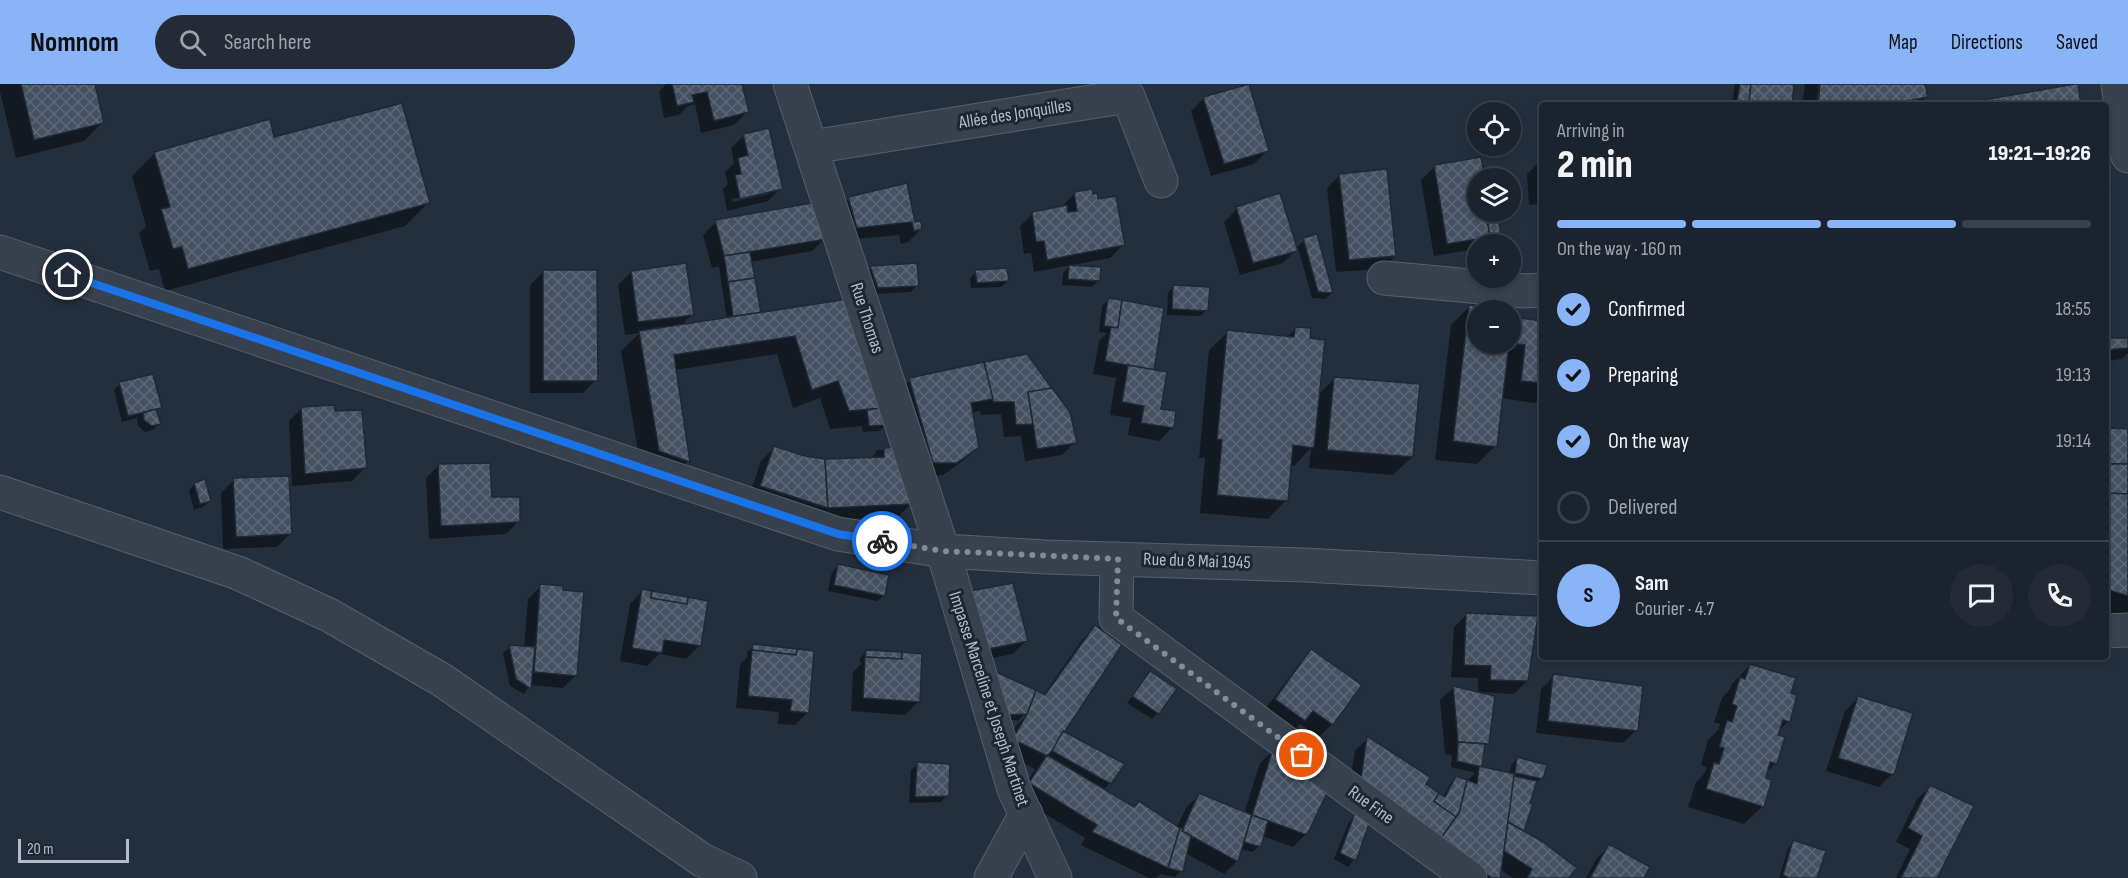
<!DOCTYPE html>
<html lang="en">
<head>
<meta charset="utf-8">
<style>
	body { margin:0; font-family:"Sofia Sans Condensed",sans-serif; background:#242b36; color:#f1f3f6; height:100vh; display:flex; flex-direction:column; font-size:22px; white-space:nowrap }
	* { box-sizing:border-box; margin:0 }
	p { font-size:20px; color:#a0a4aa }
	.icon { flex:none; width:33px; height:33px; fill:none; stroke:currentColor; stroke-width:2; stroke-linecap:round; stroke-linejoin:round }
	.map { position:relative; flex:1; overflow:hidden }
	.panel { position:absolute; left:1539px; top:18px; width:570px; height:558px; display:flex; flex-direction:column; background:#1b232e; border-radius:6px; box-shadow:0 3px 9px #0003,0 0 0 2px #39404a }
	.panel>* { flex:none }
	.buttons { position:absolute; left:1467px; top:18px; display:grid; gap:12px }
	.buttons a { display:grid; place-items:center; width:54px; height:54px; border-radius:50%; background:#1b232e; box-shadow:0 3px 9px #0003,0 0 0 2px #39404a; font-size:30px }
	.scale { position:absolute; left:18px; bottom:15px; width:111px; box-sizing:border-box; padding-left:6px; border:3px solid #b4bcc9; border-top:0; font-size:16px; line-height:21px; white-space:nowrap; color:#b4bcc9; -webkit-text-stroke:4px #1d2633; paint-order:stroke }
	.pin { position:absolute; display:grid; place-items:center; width:51px; height:51px; color:#fff; margin:-26px; border:3px solid #fff; border-radius:50%; box-shadow:0 2px 6px #0007 }
	.courier { position:absolute; display:grid; place-items:center; width:60px; height:60px; margin:-30px; border:4px solid #1a73e8; border-radius:50%; background:#fff; color:#222; box-shadow:0 2px 8px #0007 }
	.summary em { font-style:normal; font-weight:800 }
	.summary div { display:flex; flex-direction:column-reverse }
	.summary { display:flex; align-items:center; justify-content:space-between; height:102px; padding:0 18px }
	h1 { font-size:39px; font-weight:800; line-height:45px }
	.bar { display:grid; grid-template-columns:repeat(4,1fr); gap:9px 6px; align-content:center; height:72px; padding:0 18px }
	.bar i { height:8px; border-radius:4px; background:#39404a }
	.bar .on { background:#8ab4f8 }
	.bar p { grid-column:span 4 }
	.line { display:flex; align-items:center; gap:15px; padding:0 18px; border-top:2px solid #39404a }
	.line div { flex:1 }
	.round { display:grid; place-items:center; flex:none; width:63px; height:63px; border-radius:32px; background:#242b36 }
	ol { padding:0 18px; list-style:none }
	li { display:flex; align-items:center; gap:18px; height:66px }
	li p { margin-inline-start:auto }
	li .icon { padding:6px; border-radius:50%; background:#8ab4f8; color:#111; stroke-width:4 }
	li:last-child { color:#a0a4aa }
	li i { width:33px; height:33px; border:3px solid #39404a; border-radius:50% }
	header { display:flex; align-items:center; gap:36px; box-sizing:border-box; height:84px; padding:0 30px; background:#8ab4f8; color:#111 }
	header strong { font-size:28px }
	nav { display:flex; gap:33px; margin-inline-start:auto; font-size:21px }
	.search { width:420px; height:54px; background:#242b36; display:flex; align-items:center; gap:15px; box-sizing:border-box; padding:0 21px; border-radius:33px; color:#a0a4aa; font-size:22px }
	.map>svg:first-child { display:block }
	.shadow { fill:#0007; fill-rule:evenodd }
	.building { fill:url(#building-cross-hatch); stroke:#1f2835; stroke-width:1.5 }
	.lines { fill:none; stroke-linecap:round; stroke-linejoin:round }
	.minor-casing { stroke:#565f6c; stroke-width:35 }
	.minor { stroke:#38414e; stroke-width:33 }
	.done { stroke:#828b98; stroke-width:6; stroke-dasharray:0 10.8 }
	.route { stroke:#1a73e8; stroke-width:8 }
	.labels { text-anchor:middle; dominant-baseline:central; stroke-width:6; stroke-linejoin:round; paint-order:stroke }
	.street-label { font-size:18px; fill:#b4bcc9; stroke:#1d2633 }
</style>
</head>
<body>
<header>
<strong>Nomnom</strong>
<div class="search"><svg class="icon" aria-label="search" viewBox="0 0 24 24"><circle cx="10" cy="10" r="6"/><path d="M15 15l6 6"/></svg>Search here</div>
<nav><a>Map</a><a>Directions</a><a>Saved</a></nav>
</header>
<div class="map">
<svg width="2128" height="794" viewBox="0 0 2128 794">
	<defs>
		<pattern id="building-cross-hatch" width="8" height="8" patternUnits="userSpaceOnUse" patternTransform="scale(1.5)"><rect width="8" height="8" fill="#455162"/><path d="M0 0l8 8M0 8l8-8" fill="none" stroke="#5d6877"/></pattern>
	</defs>
	<rect width="100%" height="100%" fill="#242f3e"/>
	<g class="shadow">
		<polygon points="0,0 93,0 103,38 84,57 16,74 0,8"/>
		<polygon points="666,0 740,0 747,28 734,41 701,49 695,20 688,22 679,31 664,34 659,8"/>
		<polygon points="1735,0 1793,0 1790,21 1732,21"/>
		<polygon points="1805,0 1819,0 1816,21 1802,21"/>
		<polygon points="1822,0 1924,0 1926,13 1918,21 1819,21"/>
		<polygon points="1204,14 1267,67 1254,80 1211,92 1191,27"/>
		<path d="M744,51L781,104L768,117L727,127L723,105L728,100L725,88L734,79L731,64ZM768,107V110L733,118L732,115Z"/>
		<polygon points="273,55 428,119 405,142 165,207 159,185 150,187 139,149 146,142 132,92 155,69"/>
		<polygon points="1480,75 1484,94 1478,94 1478,128 1495,128 1499,150 1493,157 1478,160 1476,165 1434,172 1421,96 1434,83"/>
		<polygon points="1540,77 1542,77 1542,95 1542,87 1539,87 1540,116 1542,116 1542,120 1529,121 1527,90"/>
		<polygon points="1340,91 1395,172 1382,185 1336,188 1327,104"/>
		<polygon points="906,101 914,140 921,145 908,158 901,160 899,151 845,156 836,127 849,114"/>
		<polygon points="1075,109 1097,117 1123,161 1110,174 1034,188 1031,169 1024,170 1020,142 1033,129 1062,122"/>
		<polygon points="1237,125 1296,164 1304,156 1332,209 1325,215 1312,214 1298,164 1283,179 1240,191 1224,138"/>
		<polygon points="716,138 825,154 812,167 750,178 760,230 846,217 886,341 879,347 863,348 862,342 830,345 820,314 793,324 777,270 675,286 688,377 670,396 641,385 621,267 640,249 625,251 618,201 631,188 692,230 680,243 727,235 719,183 712,184 703,151"/>
		<polygon points="1070,182 1099,196 1092,203 1062,201 1063,189"/>
		<polygon points="871,183 917,201 911,208 872,210 865,189"/>
		<polygon points="976,187 1008,197 1001,203 971,204 970,194"/>
		<polygon points="543,188 596,296 583,309 530,309 530,201"/>
		<polygon points="1174,202 1207,226 1200,232 1167,231 1168,209"/>
		<polygon points="1108,216 1152,287 1160,326 1174,328 1172,344 1159,357 1128,351 1131,334 1110,331 1116,294 1093,290 1099,257 1107,249 1099,248 1102,222"/>
		<polygon points="1469,223 1497,226 1478,226 1478,260 1510,260 1510,228 1511,235 1542,239 1542,312 1535,319 1501,314 1495,362 1477,380 1435,376 1451,241"/>
		<polygon points="1295,245 1308,256 1318,311 1335,294 1412,373 1393,391 1309,384 1311,364 1294,382 1289,381 1286,416 1268,435 1200,429 1205,374 1199,374 1209,266 1228,248 1286,254"/>
		<polygon points="2106,256 2128,256 2128,269 2122,275 2106,277"/>
		<polygon points="1026,272 1075,358 1062,371 1025,377 1021,352 1004,353 1001,330 981,331 980,327 972,329 978,363 964,376 943,391 920,392 897,309 910,296"/>
		<polygon points="120,300 160,323 156,328 159,340 153,346 145,348 138,342 137,334 122,338 114,306"/>
		<polygon points="302,324 334,329 365,384 352,397 292,402 289,337"/>
		<polygon points="2106,346 2128,346 2128,539 2106,541"/>
		<polygon points="774,364 804,374 825,377 871,375 877,366 894,365 911,420 898,433 814,436 748,415 761,377"/>
		<polygon points="439,381 491,415 519,437 506,450 429,455 426,394"/>
		<polygon points="234,396 290,450 277,463 223,465 221,409"/>
		<polygon points="195,400 210,417 203,423 194,426 189,406"/>
		<polygon points="838,482 884,511 877,517 828,507 832,488"/>
		<polygon points="541,502 576,591 563,604 530,601 524,610 510,602 503,569 510,563 524,564 528,515"/>
		<polygon points="643,507 699,562 686,575 659,570 647,582 620,577 630,520"/>
		<polygon points="958,521 1026,557 1013,570 971,578"/>
		<polygon points="1467,530 1527,597 1514,610 1479,608 1487,660 1483,663 1479,684 1510,690 1511,681 1518,674 1542,694 1534,700 1521,747 1567,794 1513,794 1499,785 1498,794 1461,794 1348,708 1355,667 1368,654 1424,701 1443,713 1450,700 1456,693 1466,698 1475,689 1451,683 1452,671 1445,670 1440,616 1453,604 1478,610 1478,594 1451,593 1454,543"/>
		<polygon points="1095,543 1061,648 1110,699 1103,706 1193,755 1194,752 1177,743 1186,724 1199,711 1244,730 1260,679 1273,667 1306,750 1293,763 1262,752 1259,762 1253,768 1240,765 1237,777 1224,790 1185,769 1181,787 1175,793 1161,790 1156,794 1149,794 1081,761 1085,754 1017,713 1035,685 1004,670 1003,665 1014,644 1033,625 1031,623 1017,638 1018,636 999,636 1043,612 1082,556"/>
		<polygon points="754,562 808,628 795,641 778,640 779,628 736,624 740,581 748,572 747,572 747,568"/>
		<polygon points="1312,567 1360,601 1332,640 1319,653 1300,640 1291,649 1263,628 1299,580"/>
		<polygon points="866,568 918,618 905,631 851,627 853,588 862,579 860,579 860,574"/>
		<polygon points="1750,581 1789,610 1788,637 1778,648 1776,652 1783,654 1775,680 1765,690 1763,722 1744,740 1688,723 1696,698 1704,690 1707,683 1701,681 1708,656 1718,646 1720,640 1714,638 1722,614 1730,605 1732,600"/>
		<polygon points="1150,589 1158,629 1152,635 1127,619"/>
		<polygon points="1554,592 1636,646 1623,659 1536,649 1541,605"/>
		<polygon points="1858,614 1892,690 1879,703 1826,687 1845,627"/>
		<polygon points="918,680 947,712 941,718 909,719 911,686"/>
		<polygon points="1930,703 1935,794 1896,794 1910,765 1896,758 1917,715"/>
		<polygon points="1355,731 1368,740 1354,776 1348,783 1334,775 1349,738"/>
		<polygon points="1794,758 1815,794 1779,794 1788,764"/>
		<polygon points="1610,762 1642,794 1586,794 1597,774"/>
	</g>
	<g class="building">
		<polygon points="21,0 95,0 104,39 34,56"/>
		<polygon points="672,0 742,0 749,28 714,37 707,8 692,11 694,18 677,22"/>
		<polygon points="1249,0 1269,67 1224,80 1203,13"/>
		<polygon points="1740,0 1751,0 1749,18 1737,17"/>
		<polygon points="1751,0 1794,0 1792,21 1771,21 1749,18"/>
		<polygon points="1820,0 1925,0 1928,13 1887,21 1818,21"/>
		<polygon points="2078,0 2081,21 1954,21 2075,0"/>
		<polygon points="402,19 430,119 188,185 182,163 173,165 161,125 170,123 154,68 270,35 274,53"/>
		<polygon points="769,44 783,105 740,115 735,91 741,90 738,74 748,71 743,50"/>
		<polygon points="2106,72 2111,106 2106,106"/>
		<polygon points="1481,73 1485,94 1478,94 1478,128 1486,128 1490,153 1447,160 1434,81"/>
		<polygon points="1387,85 1396,172 1349,176 1339,90"/>
		<polygon points="907,99 915,138 921,137 922,145 914,147 912,138 857,144 848,113"/>
		<polygon points="1092,105 1093,110 1097,109 1098,115 1116,112 1125,161 1047,176 1044,157 1036,158 1032,128 1067,121 1068,128 1077,127 1074,108"/>
		<polygon points="1280,109 1298,167 1253,179 1236,123"/>
		<polygon points="817,118 827,155 724,172 715,136"/>
		<polygon points="1486,128 1497,128 1501,151 1490,153"/>
		<polygon points="1317,150 1333,209 1318,208 1303,154"/>
		<polygon points="750,168 755,194 728,198 724,172"/>
		<polygon points="686,179 694,231 638,238 631,187"/>
		<polygon points="917,179 919,202 878,204 870,182"/>
		<polygon points="1069,181 1101,183 1100,197 1068,195"/>
		<polygon points="1007,184 1009,197 977,199 975,186"/>
		<polygon points="543,186 597,186 598,297 543,297"/>
		<polygon points="755,194 761,229 733,232 728,198"/>
		<polygon points="1173,201 1210,203 1208,227 1172,225"/>
		<polygon points="1108,214 1122,216 1118,244 1104,242"/>
		<polygon points="848,215 882,324 849,327 838,297 812,306 795,252 674,271 690,378 659,367 639,247"/>
		<polygon points="1122,216 1164,224 1154,286 1105,277 1111,243 1118,244"/>
		<polygon points="1469,221 1508,226 1478,226 1478,260 1509,260 1497,363 1453,357"/>
		<polygon points="1510,227 1513,227 1512,233 1542,237 1542,299 1521,297 1525,261 1510,259"/>
		<polygon points="1295,243 1311,244 1310,254 1325,256 1314,364 1293,361 1288,417 1217,411 1222,356 1217,355 1227,246 1294,253"/>
		<polygon points="2106,254 2128,254 2128,264 2106,266"/>
		<polygon points="1027,270 1052,304 1028,308 1033,340 1016,341 1014,318 993,318 984,278"/>
		<polygon points="984,278 993,315 971,319 979,363 957,379 933,379 909,294"/>
		<polygon points="1128,281 1167,288 1161,325 1176,327 1174,344 1141,339 1144,322 1122,318"/>
		<polygon points="153,290 162,324 128,332 119,298"/>
		<polygon points="1334,293 1420,300 1413,373 1327,366"/>
		<polygon points="1052,304 1070,328 1077,359 1037,365 1028,308"/>
		<polygon points="334,321 335,327 362,326 367,384 305,390 301,323"/>
		<polygon points="882,324 887,341 869,342 867,326"/>
		<polygon points="156,325 161,340 152,342 144,336 143,329"/>
		<polygon points="2110,344 2128,345 2128,380 2106,380 2106,345"/>
		<polygon points="774,362 805,372 825,375 828,424 760,402"/>
		<polygon points="895,363 913,420 828,424 825,375 884,373 884,364"/>
		<polygon points="490,379 492,413 520,413 520,438 441,442 438,380"/>
		<polygon points="2106,380 2128,380 2128,410 2106,409"/>
		<polygon points="289,392 292,450 236,453 233,394"/>
		<polygon points="205,395 211,417 200,420 194,399"/>
		<polygon points="2106,409 2128,410 2128,512 2106,505"/>
		<polygon points="838,480 889,491 885,512 834,501"/>
		<polygon points="1013,499 1028,557 984,566 970,507"/>
		<polygon points="540,500 563,502 563,506 584,508 577,592 534,588"/>
		<polygon points="642,505 652,507 651,514 687,520 688,513 708,517 701,562 664,556 662,569 632,564"/>
		<polygon points="652,507 688,513 687,520 651,514"/>
		<polygon points="1466,529 1538,532 1528,597 1490,596 1491,582 1464,581"/>
		<polygon points="1095,541 1122,561 1052,667 1047,672 1016,657 1015,651 1027,630 1036,606 1045,611"/>
		<polygon points="753,560 797,565 796,571 752,566"/>
		<polygon points="509,561 535,563 531,605 516,595"/>
		<polygon points="797,565 814,567 809,629 790,627 792,616 748,612 752,566 796,571"/>
		<polygon points="1311,565 1362,601 1333,641 1313,627 1305,637 1275,615"/>
		<polygon points="866,566 902,568 902,575 865,573"/>
		<polygon points="902,568 922,570 920,618 863,614 865,573 902,575"/>
		<polygon points="1750,580 1796,594 1791,609 1797,611 1790,638 1783,636 1778,651 1785,653 1777,680 1770,678 1766,694 1772,696 1764,723 1706,705 1714,678 1719,680 1724,664 1719,663 1727,636 1732,638 1737,622 1732,620 1740,593 1745,595"/>
		<polygon points="989,585 1036,606 1027,630 1005,631"/>
		<polygon points="1150,587 1177,605 1159,630 1132,612"/>
		<polygon points="1553,590 1643,602 1638,647 1548,637"/>
		<polygon points="1453,602 1495,612 1489,660 1458,658"/>
		<polygon points="1858,612 1913,629 1894,691 1838,674"/>
		<polygon points="1063,647 1125,680 1111,700 1052,667"/>
		<polygon points="1367,652 1430,693 1426,700 1439,709 1434,717 1456,733 1439,757 1361,695"/>
		<polygon points="1458,658 1485,660 1482,683 1457,677"/>
		<polygon points="1273,665 1328,702 1327,709 1307,751 1252,731"/>
		<polygon points="1047,671 1134,723 1139,717 1180,744 1168,784 1092,748 1097,741 1029,699"/>
		<polygon points="1517,673 1547,681 1543,695 1515,689"/>
		<polygon points="917,678 950,680 949,712 915,713"/>
		<polygon points="1479,682 1515,690 1500,794 1492,794 1439,757 1459,729 1467,696 1477,700"/>
		<polygon points="1456,692 1467,696 1459,729 1456,733 1434,717 1439,709 1445,713"/>
		<polygon points="1514,692 1537,697 1530,719 1533,720 1524,747 1508,738"/>
		<polygon points="1930,701 1974,722 1937,794 1901,794 1922,752 1908,744"/>
		<polygon points="1199,709 1252,731 1238,778 1182,747"/>
		<polygon points="1355,729 1369,740 1356,777 1340,769"/>
		<polygon points="1252,731 1268,737 1261,763 1244,758"/>
		<polygon points="1508,738 1543,758 1577,784 1569,794 1527,794 1532,785 1504,767"/>
		<polygon points="1180,744 1183,745 1182,747 1191,752 1183,788 1168,784"/>
		<polygon points="1793,756 1826,767 1817,794 1789,794 1783,791"/>
		<polygon points="1609,760 1650,783 1644,794 1590,794"/>
	</g>
	<g class="lines">
		<defs>
			<g id="minor">
				<polyline points="790,0 943,467 1014,705 1055,794"/>
				<polyline points="2118,0 2128,72"/>
				<polyline points="812,63 1128,12 1161,97"/>
				<polyline points="0,168 838,450 943,467 1046,473 1305,481 1542,494"/>
				<polyline points="1384,194 1525,207 1542,206"/>
				<polyline points="0,408 238,489 329,531 442,596 702,776 740,794"/>
				<polyline points="1117,475 1116,534 1470,794"/>
				<polyline points="2106,547 2128,546"/>
				<polyline points="991,794 1026,730"/>
			</g>
		</defs>
		<use href="#minor" class="minor-casing"/>
		<use href="#minor" class="minor"/>
	</g>
	<g class="lines">
		<polyline class="done" points="882,457 943,467 1118,475 1116,534 1302,671"/>
		<polyline class="route" points="68,191 838,450 882,457"/>
	</g>
	<g class="labels">
		<g class="street-label">
			<text transform="translate(1015 30) rotate(-9)">Allée des Jonquilles</text>
			<text transform="translate(867 234) rotate(72)">Rue Thomas</text>
			<text transform="translate(1197 477) rotate(2)">Rue du 8 Mai 1945</text>
			<text transform="translate(989 615) rotate(72)">Impasse Marceline et Joseph Martinet</text>
			<text transform="translate(1371 721) rotate(36)">Rue Fine</text>
		</g>
	</g>
</svg>
<div class="buttons">
<a><svg class="icon" aria-label="locate" viewBox="0 0 24 24"><circle cx="12" cy="12" r="6"/><path d="M12 2v4M12 18v4M2 12h4M18 12h4"/></svg></a>
<a><svg class="icon" aria-label="layers" viewBox="0 0 24 24"><path d="M12 4l9 5-9 5-9-5zM3 14l9 5 9-5"/></svg></a>
<a>+</a>
<a>−</a>
</div>
<div class="scale">20 m</div>
<div class="pin" style="left:1302px;top:671px;background:#ea580c"><svg class="icon" aria-label="bag" viewBox="0 0 24 24"><path d="M5 8h14l-1 12H6zM9 8a3 3 0 0 1 6 0"/></svg></div>
<div class="pin" style="left:68px;top:191px;background:#1f2937"><svg class="icon" aria-label="home" viewBox="0 0 24 24"><path d="M3 11l9-7 9 7M6 9v11h12V9"/></svg></div>
<div class="courier" style="left:882px;top:457px"><svg class="icon" aria-label="bike" viewBox="0 0 24 24"><circle cx="6" cy="16" r="4"/><circle cx="18" cy="16" r="4"/><path d="M6 16l4-8h5l3 8M10 8l3 8H6M13 5h3"/></svg></div>
<section class="panel">
<div class="summary"><div><h1>2 min</h1><p>Arriving in</p></div><em>19:21–19:26</em></div>
<div class="bar"><i class="on"></i><i class="on"></i><i class="on"></i><i></i><p>On the way · 160 m</p></div>
<ol>
<li><svg class="icon" aria-label="check" viewBox="0 0 24 24"><path d="M5 12l5 5 9-10"/></svg>Confirmed<p>18:55</p></li>
<li><svg class="icon" aria-label="check" viewBox="0 0 24 24"><path d="M5 12l5 5 9-10"/></svg>Preparing<p>19:13</p></li>
<li><svg class="icon" aria-label="check" viewBox="0 0 24 24"><path d="M5 12l5 5 9-10"/></svg>On the way<p>19:14</p></li>
<li><i></i>Delivered</li>
</ol>
<div class="line" style="height:108px"><b class="round" style="background:#8ab4f8;color:#111">S</b><div><b>Sam</b><p>Courier · 4.7</p></div><a class="round"><svg class="icon" aria-label="chat" viewBox="0 0 24 24"><path d="M4 5h16v11H9l-5 4z"/></svg></a><a class="round"><svg class="icon" aria-label="phone" viewBox="0 0 24 24"><path d="M5 4h4l2 5-3 2q2 4 5 5l2-3 5 2v4C11 20 4 13 5 4z"/></svg></a></div>
</section>
</div>
</body>
</html>
